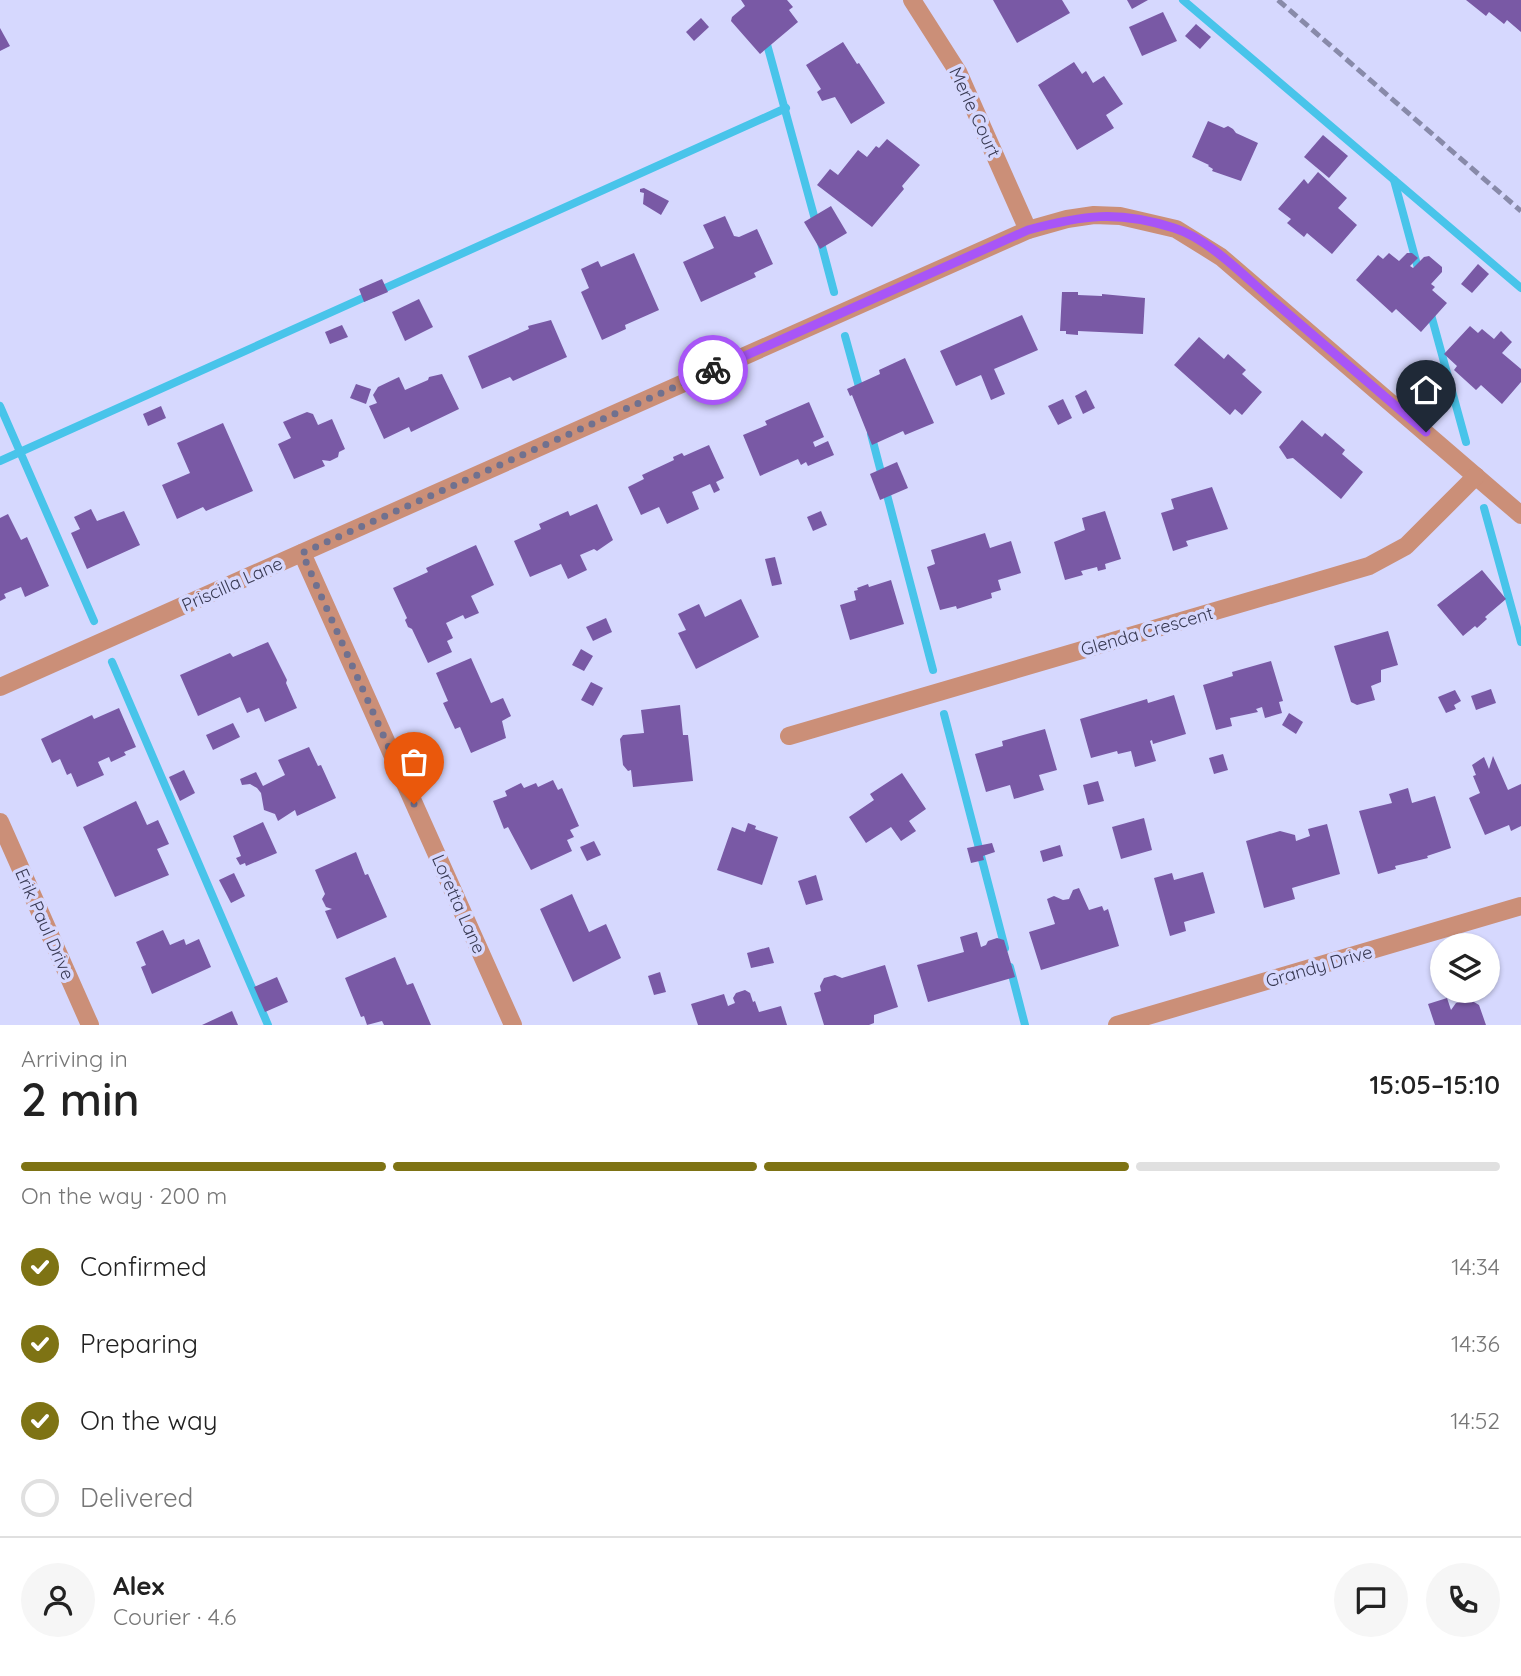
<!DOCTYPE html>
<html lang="en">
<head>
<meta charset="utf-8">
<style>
	body { margin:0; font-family:Quicksand,sans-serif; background:#f6f6f6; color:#222; height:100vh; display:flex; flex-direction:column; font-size:26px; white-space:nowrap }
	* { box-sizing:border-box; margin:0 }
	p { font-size:23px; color:#767676 }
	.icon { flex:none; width:38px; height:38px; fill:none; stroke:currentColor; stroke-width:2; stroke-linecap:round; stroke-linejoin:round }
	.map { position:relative; height:1025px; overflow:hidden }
	.side { display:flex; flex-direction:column; background:#fff; flex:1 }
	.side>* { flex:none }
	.buttons { position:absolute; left:1430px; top:933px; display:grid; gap:14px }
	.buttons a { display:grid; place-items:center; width:70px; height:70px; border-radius:50%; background:#fff; box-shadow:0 2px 5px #0004; font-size:35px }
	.pin { position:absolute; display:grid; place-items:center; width:60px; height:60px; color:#fff; margin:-72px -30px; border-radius:50% 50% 50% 0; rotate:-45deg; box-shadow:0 0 7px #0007 }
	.pin .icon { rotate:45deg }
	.courier { position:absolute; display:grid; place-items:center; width:70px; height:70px; margin:-35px; border:5px solid #a855f7; border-radius:50%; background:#fff; color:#222; box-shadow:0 2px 9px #0007 }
	.head em { font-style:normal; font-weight:600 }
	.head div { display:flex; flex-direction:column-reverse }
	.head { display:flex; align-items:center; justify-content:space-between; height:119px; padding:0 21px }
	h1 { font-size:46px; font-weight:600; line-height:52px }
	.bar { display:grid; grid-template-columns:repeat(4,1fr); gap:10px 7px; align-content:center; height:84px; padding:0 21px }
	.bar i { height:9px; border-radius:5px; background:#e0e0e0 }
	.bar .on { background:#7e7314 }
	.bar p { grid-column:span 4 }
	.line { display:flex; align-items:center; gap:18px; padding:0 21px; border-top:2px solid #e0e0e0 }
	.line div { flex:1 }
	.round { display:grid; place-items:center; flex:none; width:74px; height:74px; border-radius:37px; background:#f6f6f6 }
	ol { padding:0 21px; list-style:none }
	li { display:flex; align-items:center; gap:21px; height:77px }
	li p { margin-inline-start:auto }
	li .icon { padding:7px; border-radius:50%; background:#7e7314; color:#fff; stroke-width:4 }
	li:last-child { color:#767676 }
	li i { width:38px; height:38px; border:4px solid #e0e0e0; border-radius:50% }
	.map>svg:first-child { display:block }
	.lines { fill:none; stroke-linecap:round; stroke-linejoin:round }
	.stream { stroke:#48c4ea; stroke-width:8 }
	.building { fill:#7959a5 }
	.minor { stroke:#cb8f78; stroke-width:18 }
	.rail { stroke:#888aa9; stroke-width:5; stroke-dasharray:10 5; stroke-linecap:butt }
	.done { stroke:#70718f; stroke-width:7; stroke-dasharray:0 12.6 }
	.route { stroke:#a855f7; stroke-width:9 }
	.labels { text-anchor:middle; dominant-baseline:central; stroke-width:7; stroke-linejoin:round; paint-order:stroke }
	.street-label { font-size:18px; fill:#393a53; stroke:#d6d8fe }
</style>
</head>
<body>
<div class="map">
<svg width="1521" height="1025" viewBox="0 0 1521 1025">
	<rect width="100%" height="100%" fill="#d6d8fe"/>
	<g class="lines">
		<g class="stream">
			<polyline points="1183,0 1521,288"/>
			<polyline points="765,37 816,223"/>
			<polyline points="1394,180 1419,272"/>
			<polyline points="820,239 834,292"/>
			<polyline points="1430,311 1466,442"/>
			<polyline points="845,336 861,394"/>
			<polyline points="0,406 94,621"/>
			<polyline points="871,434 933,670"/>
			<polyline points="0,461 786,108"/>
			<polyline points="1484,508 1521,642"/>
			<polyline points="112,662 268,1025"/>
			<polyline points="944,714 1005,948"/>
			<polyline points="1010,967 1025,1025"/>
		</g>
	</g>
	<g class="building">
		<polygon points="741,0 787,0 793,7 789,10 798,22 760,54 731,21 732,17 745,6"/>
		<polygon points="993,0 1062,0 1070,13 1017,43"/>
		<polygon points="1127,0 1148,0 1132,9"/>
		<polygon points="1466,0 1521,0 1521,32 1507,20 1504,24 1489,12 1486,16"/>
		<polygon points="1163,12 1177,41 1142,56 1129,27"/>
		<polygon points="701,18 709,27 694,41 686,32"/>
		<polygon points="1196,24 1211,37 1200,49 1185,36"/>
		<polygon points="0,28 10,46 0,51"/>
		<polygon points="843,42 857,64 859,63 885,103 851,124 835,97 822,101 817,92 821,89 806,65"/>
		<polygon points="1074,62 1082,74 1086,71 1093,83 1104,76 1123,104 1106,115 1114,128 1077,150 1038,85"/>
		<polygon points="1208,121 1224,128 1228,126 1233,129 1236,133 1258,143 1241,181 1212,171 1213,169 1208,166 1209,165 1192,157"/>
		<polygon points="1323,135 1348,156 1329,178 1304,157"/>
		<polygon points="887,139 920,165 902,186 904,189 872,227 817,185 830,169 838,175 858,150 867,157 876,146 879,148"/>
		<polygon points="1318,172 1347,198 1338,208 1357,225 1332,254 1307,233 1304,237 1287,223 1291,219 1278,209 1304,179 1308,184"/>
		<polygon points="644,188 669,201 661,215 643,204 644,193 640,192 640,189"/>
		<polygon points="831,206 847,233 820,249 804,222"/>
		<polygon points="725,216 734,236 739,237 757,229 773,264 754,273 756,277 701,302 683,262 714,248 703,225"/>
		<polygon points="634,253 659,310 625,325 626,329 602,340 581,292 589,288 581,269 598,261 601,267"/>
		<polygon points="1389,253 1399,261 1407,253 1412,253 1418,258 1410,266 1413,268 1424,257 1429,256 1442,267 1442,272 1431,284 1435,287 1432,290 1447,303 1421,332 1396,309 1392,313 1356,280 1378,255 1383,259"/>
		<polygon points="1478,264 1489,274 1472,293 1461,284"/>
		<polygon points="382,279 388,292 364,302 359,289"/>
		<polygon points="1062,292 1078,292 1078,295 1102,296 1102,294 1145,298 1143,334 1078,331 1078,335 1066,334 1066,331 1060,331"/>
		<polygon points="419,299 433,327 405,341 392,312"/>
		<polygon points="1022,315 1038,350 994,369 1005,394 991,400 981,375 956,386 940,351"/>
		<polygon points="551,320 567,357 513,381 510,377 482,389 468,356 529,329 528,326"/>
		<polygon points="342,325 348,337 330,344 325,332"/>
		<polygon points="1470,326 1478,333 1482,329 1494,339 1501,331 1512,342 1502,353 1521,369 1521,382 1502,404 1481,385 1476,390 1454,370 1457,366 1444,354"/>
		<polygon points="1199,337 1224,359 1228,354 1246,370 1242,374 1262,392 1242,415 1235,409 1230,415 1174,365"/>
		<polygon points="905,358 934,423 905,435 903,431 872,445 852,395 850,396 847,389 880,374 879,370"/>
		<polygon points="442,374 459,409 411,432 409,427 384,439 369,406 377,403 373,395 378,387 399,377 405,390 428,380 429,377"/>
		<polygon points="356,384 371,389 366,404 350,398"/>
		<polygon points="1086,390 1095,408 1083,414 1075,396"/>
		<polygon points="1063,399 1072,418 1058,425 1048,406"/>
		<polygon points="809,402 824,437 813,442 815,447 828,441 834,455 808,466 806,462 801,465 798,459 760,476 743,435 767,425 765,421"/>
		<polygon points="161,406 166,418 148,426 143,414"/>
		<polygon points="307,412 313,414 318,425 332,419 345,449 339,452 338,457 330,461 322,460 325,466 294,479 278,444 291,438 283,422"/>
		<polygon points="1302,420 1322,437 1325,433 1345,450 1342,454 1363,472 1341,499 1293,458 1287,459 1279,447"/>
		<polygon points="223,423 253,491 206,511 203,507 177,519 162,485 190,473 177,443"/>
		<polygon points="709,445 724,478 716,482 720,490 714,493 710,484 692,492 699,509 667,524 659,507 641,515 628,487 644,479 642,475 674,460 673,457 682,453 684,456"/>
		<polygon points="897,462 908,488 880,500 870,474"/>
		<polygon points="1212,487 1228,529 1186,541 1188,546 1173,551 1161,513 1174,509 1171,499"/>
		<polygon points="597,504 613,540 597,551 594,549 580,555 587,570 568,579 561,564 530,577 514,541 541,529 539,524 568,511 570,516"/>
		<polygon points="91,509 97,521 124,511 140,545 87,569 71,533 80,529 74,517"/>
		<polygon points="821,511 827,525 813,531 807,517"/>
		<polygon points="1105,511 1121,559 1105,564 1106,569 1098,571 1097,567 1081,571 1083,575 1065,580 1054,542 1085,530 1082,518"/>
		<polygon points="8,514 21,540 27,537 49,586 25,597 21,587 4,594 6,598 0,601 0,518"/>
		<polygon points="985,533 990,548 1011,541 1021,573 998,580 1001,590 991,593 992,598 957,609 956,606 940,610 927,567 935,564 931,550"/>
		<polygon points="476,545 494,585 471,596 479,613 465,619 463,615 446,623 453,638 447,641 452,652 428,663 412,629 408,627 405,620 407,618 393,588 428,572 426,568"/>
		<polygon points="775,557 782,584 772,586 765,559"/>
		<polygon points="1482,570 1506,599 1485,617 1487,619 1477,628 1475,626 1463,636 1437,605"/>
		<polygon points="891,580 904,624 850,640 840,605 856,600 854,591 858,590 857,588 868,584 869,587"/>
		<polygon points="741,599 759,637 696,669 678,633 686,630 678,614 699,604 705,617"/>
		<polygon points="606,618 612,632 593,641 586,627"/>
		<polygon points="1388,631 1398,665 1381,670 1381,682 1371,686 1375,700 1357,705 1351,702 1334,646"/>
		<polygon points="268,642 287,680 286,683 297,708 265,722 259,708 247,713 240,697 198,716 180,675 230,653 233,657"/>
		<polygon points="581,649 593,656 584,671 572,665"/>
		<polygon points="471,658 491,703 503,698 511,716 502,721 506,738 471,753 460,727 455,729 443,703 448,701 436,673"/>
		<polygon points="1271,661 1283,701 1279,702 1282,713 1265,718 1262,707 1256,709 1258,712 1230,718 1232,726 1216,730 1203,685 1233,676 1232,672"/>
		<polygon points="591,682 603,688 593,706 581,700"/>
		<polygon points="1491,689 1496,703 1476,710 1471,696"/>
		<polygon points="1455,690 1461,701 1454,705 1456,709 1446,713 1438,697"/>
		<polygon points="1174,695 1186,734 1153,744 1152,740 1150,741 1156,761 1135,767 1131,751 1118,754 1117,751 1091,758 1080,719 1147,699 1148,703"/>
		<polygon points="680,705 683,735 688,735 693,781 633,787 631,770 628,771 623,765 620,739 623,735 644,733 641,710"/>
		<polygon points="119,708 136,747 124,752 126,755 111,762 109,757 98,762 104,775 77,787 71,773 67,775 60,759 52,763 41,739 92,715 94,719"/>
		<polygon points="1289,713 1303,722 1296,734 1282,725"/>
		<polygon points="233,723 240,737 213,750 206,735"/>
		<polygon points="1045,729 1057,770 1039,775 1044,790 1014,799 1010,785 986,792 975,754 1003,746 1002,741"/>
		<polygon points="309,747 318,766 321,765 336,798 297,816 295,810 278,821 275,814 264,810 261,793 257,788 250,784 242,785 240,779 256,772 263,786 285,775 278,760"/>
		<polygon points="1223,754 1228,770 1214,774 1209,758"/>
		<polygon points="1493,756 1508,790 1521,784 1521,826 1511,831 1509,825 1485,835 1469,798 1480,793 1473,776 1476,775 1472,765 1484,757 1489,769"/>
		<polygon points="184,770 195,793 180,801 169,777"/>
		<polygon points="902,773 926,809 909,821 916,831 901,841 891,827 866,843 849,817 874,800 870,794"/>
		<polygon points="553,780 558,790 562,788 579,826 570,830 574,837 567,840 572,851 531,870 508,827 504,829 493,801 507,796 505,791 521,783 524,788 536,783 538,787"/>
		<polygon points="1098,781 1104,801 1088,805 1083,785"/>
		<polygon points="1408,788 1412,803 1435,796 1451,848 1427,856 1428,858 1395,866 1396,869 1378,874 1359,811 1392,803 1389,794"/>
		<polygon points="136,801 147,825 158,820 169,844 157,849 169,875 115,897 83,827"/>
		<polygon points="1144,818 1152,850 1121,859 1112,827"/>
		<polygon points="263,822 277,853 246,866 245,863 240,865 236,858 241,856 233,836"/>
		<polygon points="748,823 756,826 755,829 778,837 762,885 717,870 732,827 745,832"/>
		<polygon points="1327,824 1340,874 1292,888 1295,899 1264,908 1246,841 1280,831 1295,835 1296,841 1310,836 1308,829"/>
		<polygon points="594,841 601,855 587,861 580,847"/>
		<polygon points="992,843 995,852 983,856 984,860 971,863 967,848"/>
		<polygon points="1060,845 1063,856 1043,862 1040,851"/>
		<polygon points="356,852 365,875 368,874 387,917 337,939 325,911 332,909 326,907 322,899 325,894 315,870"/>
		<polygon points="1203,872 1215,913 1184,922 1186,931 1170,936 1154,878 1172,873 1174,880"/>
		<polygon points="234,873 245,896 231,903 219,880"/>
		<polygon points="816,875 823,900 806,905 798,881"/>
		<polygon points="1079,888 1089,910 1102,906 1104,911 1108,909 1119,946 1041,970 1029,932 1055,924 1047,899 1054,896 1063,900 1069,899 1073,890"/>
		<polygon points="572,894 589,932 606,924 621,958 573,982 540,909"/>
		<polygon points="163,930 170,945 184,939 186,945 199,939 211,967 152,994 141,967 146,965 136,942"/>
		<polygon points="977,932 981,947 986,945 988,941 997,938 1004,940 1015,977 928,1002 917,965 964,952 960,937"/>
		<polygon points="769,947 774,963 751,968 747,953"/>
		<polygon points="395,957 407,985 413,983 431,1025 384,1025 382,1021 367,1025 364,1016 361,1017 345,978"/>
		<polygon points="885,965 898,1007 874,1015 874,1023 869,1025 824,1025 814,993 821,991 820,986 824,978 835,975 842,978"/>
		<polygon points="660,972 666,992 654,995 648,976"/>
		<polygon points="277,977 288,1002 265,1012 254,987"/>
		<polygon points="745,990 750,993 753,1002 755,1001 759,1012 781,1006 787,1025 698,1025 691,1004 724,994 728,1006 735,1003 733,998 736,993"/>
		<polygon points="1447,998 1451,1010 1456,1003 1469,999 1479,1005 1486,1025 1435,1025 1428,1004"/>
		<polygon points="232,1011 238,1025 202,1025"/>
	</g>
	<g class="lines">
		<g class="minor">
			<polyline points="912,0 958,72 1028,230"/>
			<polyline points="302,553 513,1025"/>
			<polyline points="0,687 1028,230 1067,219 1094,215 1120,216 1176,229 1221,257 1521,515"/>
			<polyline points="789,736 1369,566 1406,546 1476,476"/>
			<polyline points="0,822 90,1025"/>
			<polyline points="1117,1025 1521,906"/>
		</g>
		<polyline class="rail" points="1278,0 1521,211"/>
	</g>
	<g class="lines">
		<polyline class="done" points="414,804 302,553 713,370"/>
		<path class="route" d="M713,370L1028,230C1083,215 1118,210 1174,228C1209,239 1244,276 1272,300C1324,344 1375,388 1426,432"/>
	</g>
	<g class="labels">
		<g class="street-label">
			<text transform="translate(975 112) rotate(65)">Merle Court</text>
			<text transform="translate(232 584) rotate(-24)">Priscilla Lane</text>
			<text transform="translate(1147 631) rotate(-16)">Glenda Crescent</text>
			<text transform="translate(459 904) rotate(66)">Loretta Lane</text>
			<text transform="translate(45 924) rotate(66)">Erik Paul Drive</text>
			<text transform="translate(1319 966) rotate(-16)">Grandy Drive</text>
		</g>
	</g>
</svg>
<div class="buttons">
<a><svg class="icon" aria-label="layers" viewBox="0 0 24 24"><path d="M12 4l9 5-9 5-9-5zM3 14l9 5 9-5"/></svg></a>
</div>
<div class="pin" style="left:414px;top:804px;background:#ea580c"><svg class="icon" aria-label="bag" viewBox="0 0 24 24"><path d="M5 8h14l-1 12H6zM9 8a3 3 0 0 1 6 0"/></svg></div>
<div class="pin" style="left:1426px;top:432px;background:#1f2937"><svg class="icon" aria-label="home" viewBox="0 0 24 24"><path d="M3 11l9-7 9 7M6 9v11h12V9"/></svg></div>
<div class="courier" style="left:713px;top:370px"><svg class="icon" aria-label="bike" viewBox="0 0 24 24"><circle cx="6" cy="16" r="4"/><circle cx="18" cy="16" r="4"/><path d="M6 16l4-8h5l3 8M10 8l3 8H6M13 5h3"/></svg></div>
</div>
<section class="side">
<div class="head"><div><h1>2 min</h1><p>Arriving in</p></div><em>15:05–15:10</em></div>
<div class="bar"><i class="on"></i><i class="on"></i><i class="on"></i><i></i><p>On the way · 200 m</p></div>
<ol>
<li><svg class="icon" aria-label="check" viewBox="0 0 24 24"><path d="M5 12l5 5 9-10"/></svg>Confirmed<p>14:34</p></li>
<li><svg class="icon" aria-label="check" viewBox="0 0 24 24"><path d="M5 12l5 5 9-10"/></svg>Preparing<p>14:36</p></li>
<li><svg class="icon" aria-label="check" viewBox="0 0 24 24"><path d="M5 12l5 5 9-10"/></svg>On the way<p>14:52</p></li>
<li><i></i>Delivered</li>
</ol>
<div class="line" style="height:126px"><a class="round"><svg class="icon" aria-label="person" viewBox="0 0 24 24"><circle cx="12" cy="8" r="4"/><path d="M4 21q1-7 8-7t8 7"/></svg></a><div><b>Alex</b><p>Courier · 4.6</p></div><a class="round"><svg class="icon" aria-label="chat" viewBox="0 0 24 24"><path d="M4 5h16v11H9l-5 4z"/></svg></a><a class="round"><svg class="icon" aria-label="phone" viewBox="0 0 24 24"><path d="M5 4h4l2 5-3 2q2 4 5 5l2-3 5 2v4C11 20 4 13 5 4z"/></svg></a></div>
</section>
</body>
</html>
